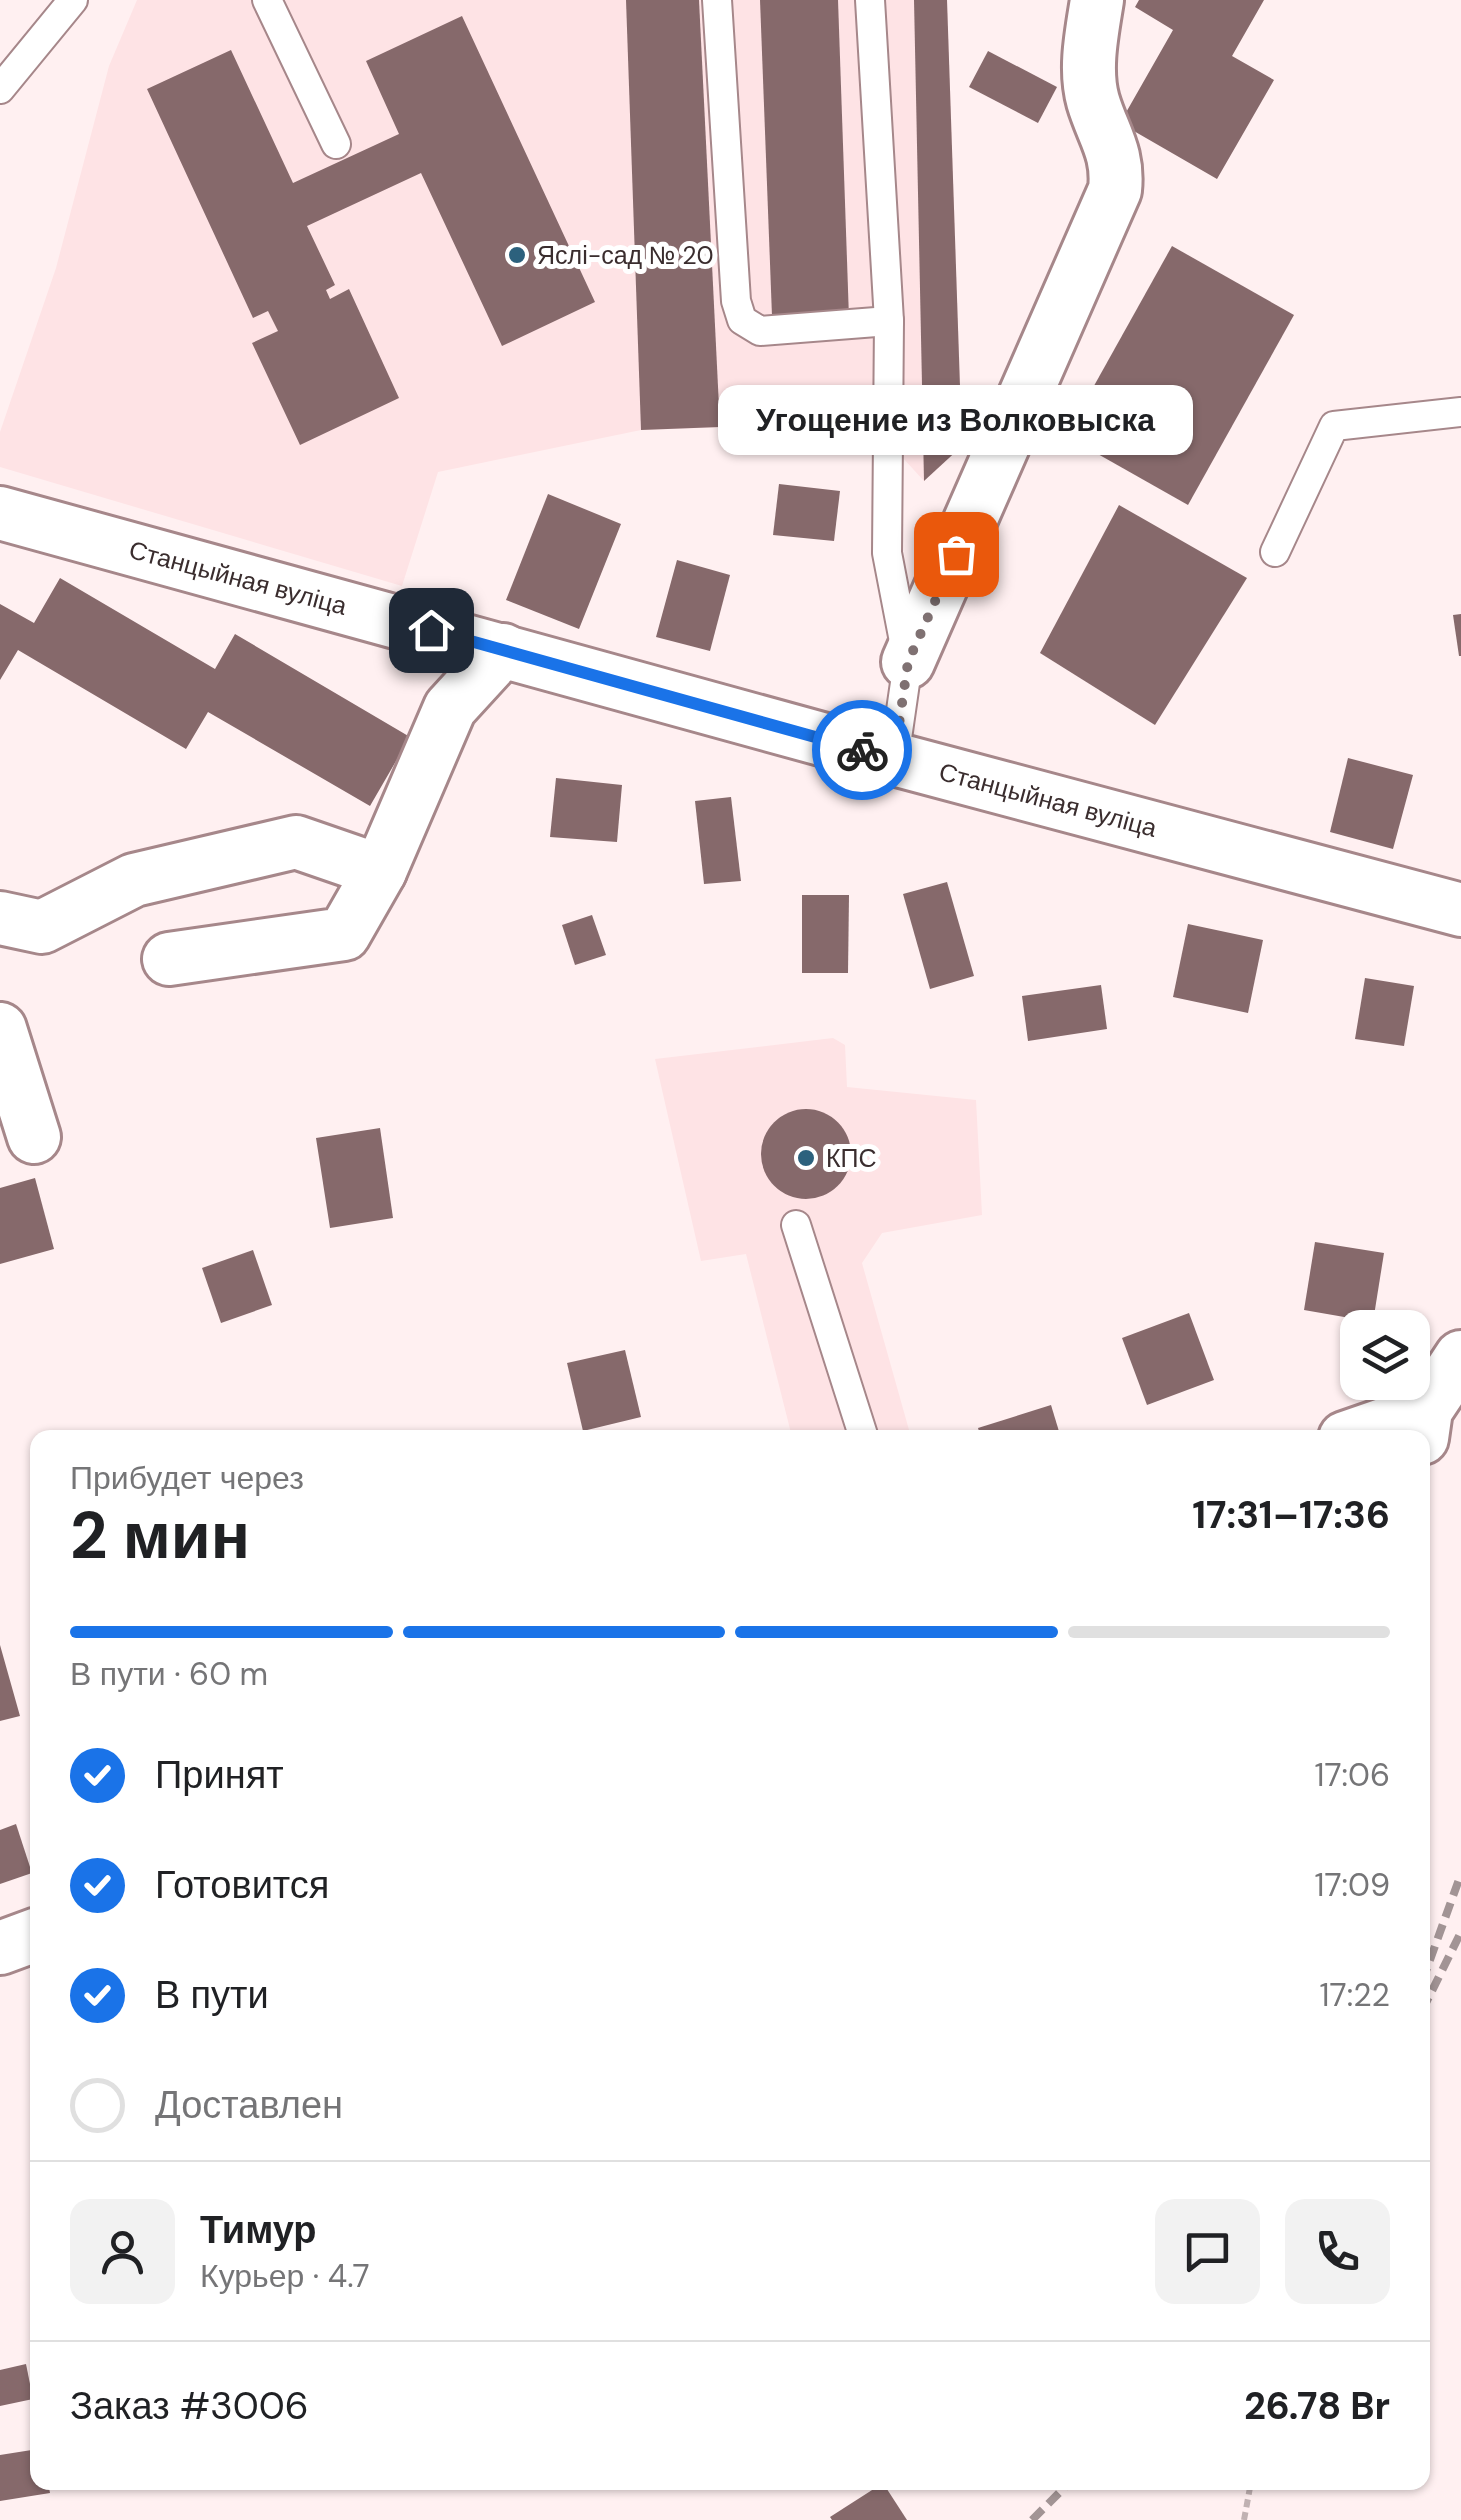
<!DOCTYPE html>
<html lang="ru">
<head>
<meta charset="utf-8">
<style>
	body { margin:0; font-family:"DM Sans",sans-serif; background:#f2f2f2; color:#202124; height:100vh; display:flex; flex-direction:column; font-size:38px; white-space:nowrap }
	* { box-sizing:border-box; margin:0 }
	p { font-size:32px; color:#757577 }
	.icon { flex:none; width:55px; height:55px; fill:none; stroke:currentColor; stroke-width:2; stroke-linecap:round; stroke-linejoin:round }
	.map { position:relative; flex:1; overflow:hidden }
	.panel { position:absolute; left:30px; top:1430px; width:1400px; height:1060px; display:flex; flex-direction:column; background:#fff; border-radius:20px; box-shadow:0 2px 8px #0004 }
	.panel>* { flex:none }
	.buttons { position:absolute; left:1340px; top:1310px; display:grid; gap:20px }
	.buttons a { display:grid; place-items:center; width:90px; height:90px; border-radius:20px; background:#fff; box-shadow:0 2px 8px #0004; font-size:50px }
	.pin { position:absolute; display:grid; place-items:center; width:85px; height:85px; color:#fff; margin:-42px; border-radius:20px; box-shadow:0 5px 15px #0006 }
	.courier { position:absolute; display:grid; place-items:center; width:100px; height:100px; margin:-50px; border:8px solid #1a73e8; border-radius:50%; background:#fff; color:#222; box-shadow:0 2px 12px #0007 }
	.bubble { position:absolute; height:70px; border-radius:20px; background:#fff; box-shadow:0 2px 8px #0004; font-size:32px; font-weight:700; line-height:70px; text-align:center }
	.overview em { font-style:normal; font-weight:700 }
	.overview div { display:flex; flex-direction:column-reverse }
	.overview { display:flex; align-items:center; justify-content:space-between; height:170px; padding:0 40px }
	h1 { font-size:65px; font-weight:700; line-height:75px }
	.bar { display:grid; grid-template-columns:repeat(4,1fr); gap:15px 10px; align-content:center; height:120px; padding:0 40px }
	.bar i { height:12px; border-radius:8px; background:#e0e0e0 }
	.bar .active { background:#1a73e8 }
	.bar p { grid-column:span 4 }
	.line { display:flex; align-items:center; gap:25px; padding:0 40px; border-top:2px solid #e0e0e0 }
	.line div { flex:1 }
	.round { display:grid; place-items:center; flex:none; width:105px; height:105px; border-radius:20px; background:#f2f2f2 }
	ol { padding:0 40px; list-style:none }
	li { display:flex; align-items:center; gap:30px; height:110px }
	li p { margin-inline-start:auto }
	li .icon { padding:10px; border-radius:50%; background:#1a73e8; color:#fff; stroke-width:4 }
	li:last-child { color:#757577 }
	li i { width:55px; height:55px; border:5px solid #e0e0e0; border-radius:50% }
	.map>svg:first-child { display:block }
	.built { fill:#fee3e5 }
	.building { fill:#86696b }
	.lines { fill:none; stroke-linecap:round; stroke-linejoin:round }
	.lane-casing { stroke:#a6878a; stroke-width:32 }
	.street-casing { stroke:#a6878a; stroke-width:58 }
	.path { stroke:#c0b1b2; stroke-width:6; stroke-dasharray:8 5; stroke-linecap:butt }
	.lane { stroke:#fff; stroke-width:28 }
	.street { stroke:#fff; stroke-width:52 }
	.rail { stroke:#a29495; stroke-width:8; stroke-dasharray:15 8; stroke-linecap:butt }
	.done { stroke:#7f7172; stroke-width:10; stroke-dasharray:0 18 }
	.route { stroke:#1a73e8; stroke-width:12 }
	.poi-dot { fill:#2c617d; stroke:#fff; stroke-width:4 }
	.labels { text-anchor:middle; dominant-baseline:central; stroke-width:10; stroke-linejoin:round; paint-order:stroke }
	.poi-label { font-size:25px; fill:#3a2d2e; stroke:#fff; text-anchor:start }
	.street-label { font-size:25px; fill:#3a2d2e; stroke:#fff }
</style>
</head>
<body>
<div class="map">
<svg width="1461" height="2520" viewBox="0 0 1461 2520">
	<rect width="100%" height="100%" fill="#fff0f1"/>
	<g class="built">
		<polygon points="137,0 947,0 962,446 924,481 870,422 641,430 438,472 402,586 0,467 0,432 56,268 109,66"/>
		<polygon points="833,1038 845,1045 847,1087 976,1100 982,1215 882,1233 862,1263 911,1437 792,1437 746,1254 701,1261 655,1059"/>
	</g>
	<g class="building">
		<polygon points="626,0 699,0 720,427 641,430"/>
		<polygon points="760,0 838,0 849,318 772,316"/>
		<polygon points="914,0 947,0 962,446 924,481"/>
		<polygon points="1139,0 1264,0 1232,56 1274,80 1217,179 1120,123 1173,30 1135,7"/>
		<polygon points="462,16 595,302 502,346 421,173 307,226 335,285 326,290 330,299 349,289 399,398 300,445 252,343 278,331 268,311 253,318 147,89 231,50 293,183 399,134 366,61"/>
		<polygon points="988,51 1057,87 1038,123 969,87"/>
		<polygon points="1172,246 1294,315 1188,505 1066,436"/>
		<polygon points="779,484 840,491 834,541 773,535"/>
		<polygon points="548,494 621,524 579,629 506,600"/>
		<polygon points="1119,505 1247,578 1155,725 1040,653"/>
		<polygon points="677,560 730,575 710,651 656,637"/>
		<polygon points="60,578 215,669 235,634 410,737 370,806 208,712 186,749 18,650 0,680 0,604 34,623"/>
		<polygon points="1461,614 1461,656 1459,656 1453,615"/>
		<polygon points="1348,758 1413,775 1393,849 1330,832"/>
		<polygon points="556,778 622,785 617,842 550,837"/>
		<polygon points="731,797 741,881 704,884 695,801"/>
		<polygon points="947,882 974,976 930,989 903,894"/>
		<polygon points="802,895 849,895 848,973 802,973"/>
		<polygon points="592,915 606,955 575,965 562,925"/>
		<polygon points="1188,924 1263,940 1248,1013 1173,997"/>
		<polygon points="1365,978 1414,986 1404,1046 1355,1039"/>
		<polygon points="1101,985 1107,1029 1028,1041 1022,996"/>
		<circle cx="806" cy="1154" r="45"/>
		<polygon points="380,1128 393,1218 330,1228 316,1138"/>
		<polygon points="35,1178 54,1249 0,1264 0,1188"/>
		<polygon points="1315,1242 1384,1253 1373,1322 1304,1310"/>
		<polygon points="253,1250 272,1305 221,1323 202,1268"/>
		<polygon points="1189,1313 1214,1380 1147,1405 1122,1338"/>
		<polygon points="625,1350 641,1417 583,1431 567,1363"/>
		<polygon points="1051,1405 1061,1438 981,1438 978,1428"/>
		<polygon points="0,1645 20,1716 0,1721"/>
		<polygon points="16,1824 32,1873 0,1884 0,1830"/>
		<polygon points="26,2364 33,2399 0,2406 0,2370"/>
		<polygon points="38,2449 38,2482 48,2482 50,2493 0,2501 0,2455"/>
		<polygon points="883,2483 907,2520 832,2520 830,2517"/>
	</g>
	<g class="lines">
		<defs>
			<g id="lane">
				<polyline points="267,0 336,144"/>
				<polyline points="717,0 736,301 742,320 760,331 889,321"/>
				<polyline points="870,0 889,321 887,553 908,662 894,759"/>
				<polyline points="0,89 73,0"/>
				<polyline points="1275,552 1334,426 1461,412"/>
				<polyline points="796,1225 864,1438"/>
			</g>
			<g id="street">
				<polyline points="0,513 894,759 1461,910"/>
				<path d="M908,662L1115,190C1119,152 1103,135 1093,101C1084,69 1092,32 1097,0"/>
				<polyline points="0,918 42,927 134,880 296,842 380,871 450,708 503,650"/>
				<polyline points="169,959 344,934 380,871"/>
				<polyline points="0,1029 34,1137"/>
				<polyline points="1345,1438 1426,1410"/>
				<polyline points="1422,1438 1426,1410 1461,1357"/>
				<polyline points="0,1948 38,1934"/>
			</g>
		</defs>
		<use href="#lane" class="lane-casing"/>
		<use href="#street" class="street-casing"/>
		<polyline class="path" points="1244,2520 1251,2482"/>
		<use href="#lane" class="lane"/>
		<use href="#street" class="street"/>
		<g class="rail">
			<polyline points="1422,1982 1461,1874"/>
			<polyline points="1422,2011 1461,1932"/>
			<polyline points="1032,2520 1070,2482"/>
		</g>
	</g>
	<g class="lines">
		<polyline class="done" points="862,750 894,759 908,662 956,554"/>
		<polyline class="route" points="431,630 862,750"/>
	</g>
	<g class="poi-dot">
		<circle cx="517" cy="255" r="10"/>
		<circle cx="806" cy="1158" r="10"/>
	</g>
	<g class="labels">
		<g class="poi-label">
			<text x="537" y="255">Яслі-сад № 20</text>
			<text x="826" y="1158">КПС</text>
		</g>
		<g class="street-label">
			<text transform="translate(238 578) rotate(15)">Станцыйная вуліца</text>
			<text transform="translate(1048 800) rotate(15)">Станцыйная вуліца</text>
		</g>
	</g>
</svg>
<div class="buttons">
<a><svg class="icon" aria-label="layers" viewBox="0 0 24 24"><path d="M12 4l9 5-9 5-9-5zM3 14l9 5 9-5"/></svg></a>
</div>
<div class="pin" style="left:956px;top:554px;background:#ea580c"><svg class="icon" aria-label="bag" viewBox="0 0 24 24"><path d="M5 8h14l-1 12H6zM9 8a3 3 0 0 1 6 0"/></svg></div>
<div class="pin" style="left:431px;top:630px;background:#1f2937"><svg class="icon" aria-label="home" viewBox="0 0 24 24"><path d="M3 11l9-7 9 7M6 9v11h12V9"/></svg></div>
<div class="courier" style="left:862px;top:750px"><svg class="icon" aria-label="bike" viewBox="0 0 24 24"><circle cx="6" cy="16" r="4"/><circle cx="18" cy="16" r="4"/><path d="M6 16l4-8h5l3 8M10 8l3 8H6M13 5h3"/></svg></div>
<div class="bubble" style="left:718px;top:385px;width:475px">Угощение из Волковыска</div>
<section class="panel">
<div class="overview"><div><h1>2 мин</h1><p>Прибудет через</p></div><em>17:31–17:36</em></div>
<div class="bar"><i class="active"></i><i class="active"></i><i class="active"></i><i></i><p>В пути · 60 m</p></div>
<ol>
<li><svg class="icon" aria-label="check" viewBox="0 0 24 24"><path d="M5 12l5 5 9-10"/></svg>Принят<p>17:06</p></li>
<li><svg class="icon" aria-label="check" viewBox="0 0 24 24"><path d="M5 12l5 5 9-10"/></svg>Готовится<p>17:09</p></li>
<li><svg class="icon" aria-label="check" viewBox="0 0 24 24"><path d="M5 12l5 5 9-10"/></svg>В пути<p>17:22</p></li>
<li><i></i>Доставлен</li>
</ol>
<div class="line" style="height:180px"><a class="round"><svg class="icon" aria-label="person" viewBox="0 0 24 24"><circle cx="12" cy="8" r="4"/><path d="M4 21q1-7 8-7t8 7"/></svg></a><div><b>Тимур</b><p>Курьер · 4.7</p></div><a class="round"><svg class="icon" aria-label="chat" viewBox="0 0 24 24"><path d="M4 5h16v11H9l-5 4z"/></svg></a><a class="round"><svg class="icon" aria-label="phone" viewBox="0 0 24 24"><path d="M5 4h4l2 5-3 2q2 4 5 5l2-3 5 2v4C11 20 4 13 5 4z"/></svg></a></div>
<div class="line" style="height:130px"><div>Заказ #3006</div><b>26.78 Br</b></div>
</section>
</div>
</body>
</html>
